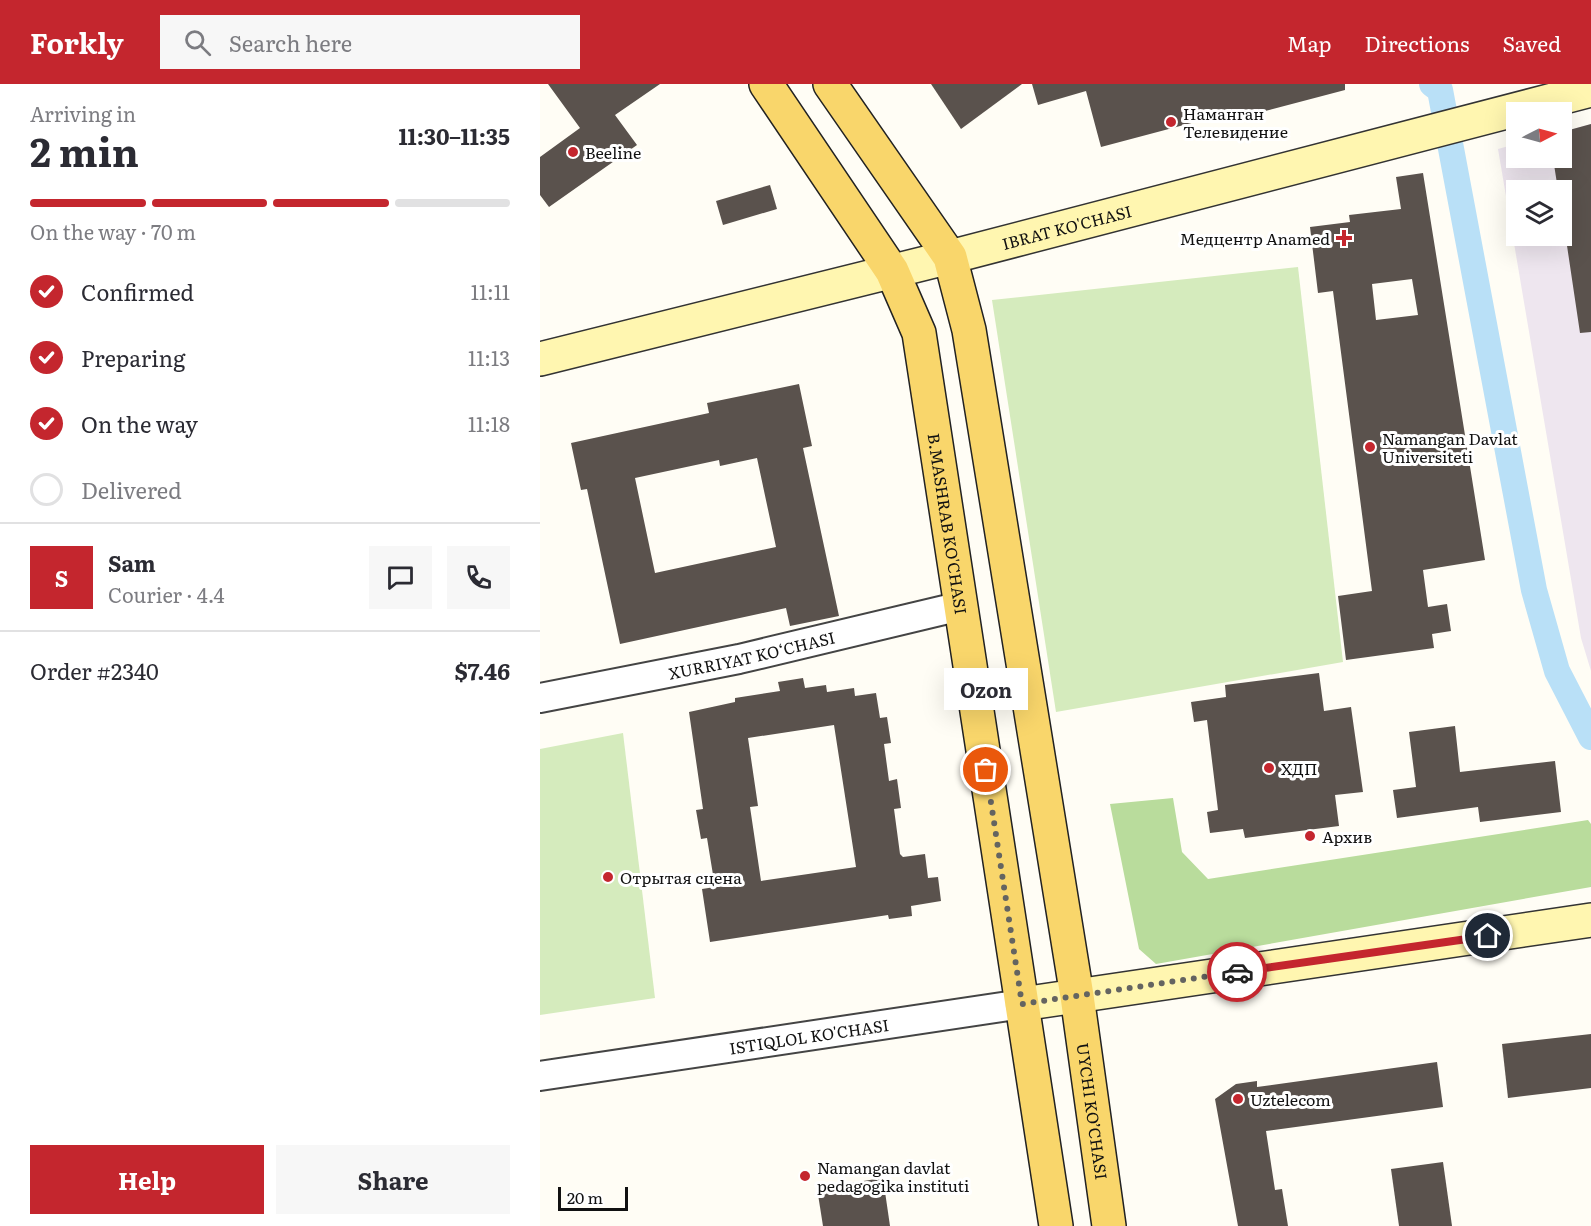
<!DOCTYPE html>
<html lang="en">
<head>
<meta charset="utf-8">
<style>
	body { margin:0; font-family:Literata,serif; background:#f7f7f7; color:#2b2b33; height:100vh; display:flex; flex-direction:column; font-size:22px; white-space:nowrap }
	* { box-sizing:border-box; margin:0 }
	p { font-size:20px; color:#7c7c81 }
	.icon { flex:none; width:33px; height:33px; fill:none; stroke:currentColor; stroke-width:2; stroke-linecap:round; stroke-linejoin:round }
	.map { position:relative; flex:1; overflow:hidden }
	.details { display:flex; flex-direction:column; background:#fff; width:540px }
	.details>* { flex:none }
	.needle { width:39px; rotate:84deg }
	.tools { position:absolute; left:966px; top:18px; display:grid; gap:12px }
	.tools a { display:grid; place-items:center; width:66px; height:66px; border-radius:0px; background:#fff; box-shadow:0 6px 24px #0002; font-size:30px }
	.scale { position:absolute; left:18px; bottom:15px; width:70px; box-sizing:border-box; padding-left:6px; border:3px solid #111; border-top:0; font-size:16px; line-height:21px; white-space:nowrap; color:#111; -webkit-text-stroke:4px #fff; paint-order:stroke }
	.pin { position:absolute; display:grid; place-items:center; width:51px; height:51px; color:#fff; margin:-26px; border:3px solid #fff; border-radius:50%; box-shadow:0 2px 6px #0007 }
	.courier { position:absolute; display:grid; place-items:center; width:60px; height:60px; margin:-30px; border:4px solid #c4262e; border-radius:50%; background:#fff; color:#222; box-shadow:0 2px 8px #0007 }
	.bubble { position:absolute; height:42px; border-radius:0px; background:#fff; box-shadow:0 6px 24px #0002; font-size:20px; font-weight:700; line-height:42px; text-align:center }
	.summary em { font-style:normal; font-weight:700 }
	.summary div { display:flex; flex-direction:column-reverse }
	.summary { display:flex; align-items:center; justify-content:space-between; height:102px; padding:0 30px }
	h1 { font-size:39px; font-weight:700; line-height:45px }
	.bar { display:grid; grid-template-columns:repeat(4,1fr); gap:9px 6px; align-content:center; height:72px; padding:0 30px }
	.bar i { height:8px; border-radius:4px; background:#e1e1e2 }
	.bar .selected { background:#c4262e }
	.bar p { grid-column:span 4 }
	.line { display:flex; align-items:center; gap:15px; padding:0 30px; border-top:2px solid #e1e1e2 }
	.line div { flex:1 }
	.round { display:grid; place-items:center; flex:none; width:63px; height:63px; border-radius:0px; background:#f7f7f7 }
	ol { padding:0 30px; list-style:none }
	li { display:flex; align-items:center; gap:18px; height:66px }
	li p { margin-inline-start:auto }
	li .icon { padding:6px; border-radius:50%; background:#c4262e; color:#fff; stroke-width:4 }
	li:last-child { color:#7c7c81 }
	li i { width:33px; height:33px; border:3px solid #e1e1e2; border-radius:50% }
	.cta { display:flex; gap:12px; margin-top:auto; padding:12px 30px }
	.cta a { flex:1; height:69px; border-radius:0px; background:#c4262e; color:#fff; font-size:24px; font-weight:700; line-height:69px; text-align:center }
	.cta a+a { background:#f7f7f7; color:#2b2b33 }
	header { display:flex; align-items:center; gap:36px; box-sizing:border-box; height:84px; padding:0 30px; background:#c4262e; color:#fff }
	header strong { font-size:28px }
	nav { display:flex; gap:33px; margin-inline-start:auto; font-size:21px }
	.search { width:420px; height:54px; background:#f7f7f7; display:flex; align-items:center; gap:15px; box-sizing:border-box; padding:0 21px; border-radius:0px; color:#7c7c81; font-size:22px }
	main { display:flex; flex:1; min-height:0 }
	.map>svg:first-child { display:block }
	.industrial { fill:#eee6ef; fill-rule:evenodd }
	.green { fill:#d5ebbd }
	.forest { fill:#b9dc9c }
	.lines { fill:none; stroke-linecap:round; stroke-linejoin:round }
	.canal { stroke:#b9e0f7; stroke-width:26 }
	.building { fill:#5a524d; fill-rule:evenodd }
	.street-casing { stroke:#444; stroke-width:32 }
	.secondary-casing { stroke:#333; stroke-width:36 }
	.primary-casing { stroke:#222; stroke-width:36 }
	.street { stroke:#fff; stroke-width:28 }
	.secondary { stroke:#fff6b0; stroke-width:33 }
	.primary { stroke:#f9d66b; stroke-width:33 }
	.done { stroke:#646461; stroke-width:6; stroke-dasharray:0 10.8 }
	.route { stroke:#c4262e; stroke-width:8 }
	.poi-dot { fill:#c4262e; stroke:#fff; stroke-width:2 }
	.labels { text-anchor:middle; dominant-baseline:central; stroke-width:6; stroke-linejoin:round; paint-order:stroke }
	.poi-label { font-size:16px; fill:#111; stroke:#fff; text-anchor:start }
	.street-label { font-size:16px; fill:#111; stroke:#fff }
</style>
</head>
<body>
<header>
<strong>Forkly</strong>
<div class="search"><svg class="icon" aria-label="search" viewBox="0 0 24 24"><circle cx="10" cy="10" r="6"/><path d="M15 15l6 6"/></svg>Search here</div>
<nav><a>Map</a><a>Directions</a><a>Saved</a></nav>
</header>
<main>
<section class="details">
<div class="summary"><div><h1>2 min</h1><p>Arriving in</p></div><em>11:30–11:35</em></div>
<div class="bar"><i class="selected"></i><i class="selected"></i><i class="selected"></i><i></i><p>On the way · 70 m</p></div>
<ol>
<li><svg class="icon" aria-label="check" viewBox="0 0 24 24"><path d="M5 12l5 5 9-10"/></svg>Confirmed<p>11:11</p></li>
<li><svg class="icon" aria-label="check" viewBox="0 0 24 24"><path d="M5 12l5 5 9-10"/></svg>Preparing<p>11:13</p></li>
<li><svg class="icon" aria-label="check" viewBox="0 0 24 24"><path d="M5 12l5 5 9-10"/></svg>On the way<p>11:18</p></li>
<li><i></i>Delivered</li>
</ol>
<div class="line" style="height:108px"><b class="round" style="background:#c4262e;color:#fff">S</b><div><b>Sam</b><p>Courier · 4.4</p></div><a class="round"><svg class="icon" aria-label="chat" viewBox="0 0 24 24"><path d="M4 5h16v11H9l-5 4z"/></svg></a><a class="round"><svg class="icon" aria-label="phone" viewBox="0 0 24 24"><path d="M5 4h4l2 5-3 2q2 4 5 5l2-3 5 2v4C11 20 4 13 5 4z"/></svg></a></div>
<div class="line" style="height:78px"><div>Order #2340</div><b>$7.46</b></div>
<div class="cta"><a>Help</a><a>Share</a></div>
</section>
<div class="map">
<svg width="1051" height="1142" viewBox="0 0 1051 1142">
	<rect width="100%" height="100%" fill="#fffdf5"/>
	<path class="industrial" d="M1051,40V587L1041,554L958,65L976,60V74H1022V48ZM976,106H1022V152H976Z"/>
	<g class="green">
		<polygon points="758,183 803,578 516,628 452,216"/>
		<polygon points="83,649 115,914 0,931 0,665"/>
	</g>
	<polygon class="forest" points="633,714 642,768 668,795 1048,736 1051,740 1051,803 616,880 599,865 570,720"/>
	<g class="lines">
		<polyline class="canal" points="892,0 900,6 994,506 1017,587 1051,653"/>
	</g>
	<g class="building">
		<polygon points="8,0 120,0 75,31 97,61 9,123 0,111 0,73 40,44"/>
		<polygon points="391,0 482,0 421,45"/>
		<polygon points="492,0 805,0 805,6 691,36 689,29 561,63 546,7 498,21"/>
		<polygon points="1051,40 1051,248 1040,249 1022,128 1022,106 1018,106 1013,74 1022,74 1022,48"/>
		<path d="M883,89L945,476L883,486L888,523L907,520L911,547L892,550L894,564L806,576L798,512L832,507L793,207L778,209L770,143L810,138L809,131L861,125L856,93ZM872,195L878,231L836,236L832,200Z"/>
		<polygon points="230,101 237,125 183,141 176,117"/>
		<path d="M259,300L272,362L263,364L299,532L250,542L246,524L80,560L47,405L41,406L31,359L169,329L167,319ZM217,374L236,463L115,489L95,394L179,376L180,382Z"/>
		<polygon points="779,589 784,627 811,623 823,708 795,711 799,742 705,754 703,745 670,749 667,728 678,726 667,636 654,638 651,618 686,613 685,601"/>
		<path d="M263,594L265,604L286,601L287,608L314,604L315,612L336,609L340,634L347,633L351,659L344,660L349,697L357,695L361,724L354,725L360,770L363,773L385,770L388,794L398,793L401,817L371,822L372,832L349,835L348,831L170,858L162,805L175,803L167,754L161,755L156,726L163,725L149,628L195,618V614L240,607L238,598ZM294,641L316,783L221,797L210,723L218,722L208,654Z"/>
		<polygon points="915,642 920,688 1015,677 1021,728 940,738 938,723 857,734 853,706 876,703 869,648"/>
		<polygon points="1051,950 1051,1004 968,1014 962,960"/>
		<polygon points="897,978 903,1023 726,1047 735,1106 742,1105 748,1142 698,1142 675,1015 696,1000 717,997 717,1003"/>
		<polygon points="903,1078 912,1142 859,1142 851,1085"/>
		<polygon points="343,1094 350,1142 283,1142 277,1104"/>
	</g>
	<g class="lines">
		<defs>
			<g id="street">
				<path id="s1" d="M0,614L199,575L421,522"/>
				<path id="s2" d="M0,992L482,920"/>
			</g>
			<g id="secondary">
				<path id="s3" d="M0,275L410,173L1051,6"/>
				<polyline points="482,920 1051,836"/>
			</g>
			<g id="primary">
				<path id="s4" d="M226,0L352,187L379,249L516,1142"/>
				<path id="s5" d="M290,0L410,173L429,246L537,912L569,1142"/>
			</g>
		</defs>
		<use href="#street" class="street-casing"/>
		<use href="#secondary" class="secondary-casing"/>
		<use href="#primary" class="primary-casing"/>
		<use href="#street" class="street"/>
		<use href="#secondary" class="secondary"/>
		<use href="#primary" class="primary"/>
	</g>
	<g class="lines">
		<polyline class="done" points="446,686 482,920 697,888"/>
		<polyline class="route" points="697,888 948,852"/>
	</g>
	<g class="poi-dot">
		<circle cx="631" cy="38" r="6"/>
		<circle cx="33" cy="68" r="6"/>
		<path d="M801 145h6v6h6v6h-6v6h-6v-6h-6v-6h6z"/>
		<circle cx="830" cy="363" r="6"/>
		<circle cx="729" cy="684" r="6"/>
		<circle cx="770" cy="752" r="6"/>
		<circle cx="68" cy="793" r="6"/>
		<circle cx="698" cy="1015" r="6"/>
		<circle cx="265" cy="1092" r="6"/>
	</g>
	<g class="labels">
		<g class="poi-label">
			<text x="643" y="29">Наманган<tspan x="643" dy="18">Телевидение</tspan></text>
			<text x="45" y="68">Beeline</text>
			<text x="790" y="154" text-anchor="end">Медцентр Anamed</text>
			<text x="842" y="354">Namangan Davlat<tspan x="842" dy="18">Universiteti</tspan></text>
			<text x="741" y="684">ХДП</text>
			<text x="782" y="752">Архив</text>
			<text x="80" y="793">Отрытая сцена</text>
			<text x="710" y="1015">Uztelecom</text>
			<text x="277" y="1083">Namangan davlat<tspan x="277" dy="18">pedagogika instituti</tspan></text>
		</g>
		<g class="street-label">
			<text stroke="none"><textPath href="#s3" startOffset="543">IBRAT KO'CHASI</textPath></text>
			<text stroke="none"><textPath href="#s4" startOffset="486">B.MASHRAB KO'CHASI</textPath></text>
			<text stroke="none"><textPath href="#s1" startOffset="216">XURRIYAT KO‘CHASI</textPath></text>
			<text stroke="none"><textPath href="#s2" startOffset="272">ISTIQLOL KO'CHASI</textPath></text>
			<text stroke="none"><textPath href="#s5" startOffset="1077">UYCHI KO’CHASI</textPath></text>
		</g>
	</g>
</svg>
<div class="tools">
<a><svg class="needle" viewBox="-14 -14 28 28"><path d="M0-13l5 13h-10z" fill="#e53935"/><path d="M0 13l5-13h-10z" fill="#7c7c81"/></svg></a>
<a><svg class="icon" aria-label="layers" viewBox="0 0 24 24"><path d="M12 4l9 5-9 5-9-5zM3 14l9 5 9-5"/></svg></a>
</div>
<div class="scale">20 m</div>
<div class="pin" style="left:446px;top:686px;background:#ea580c"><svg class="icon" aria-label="bag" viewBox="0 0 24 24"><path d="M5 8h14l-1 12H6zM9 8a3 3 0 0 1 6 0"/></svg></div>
<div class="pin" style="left:948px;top:852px;background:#1f2937"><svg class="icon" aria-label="home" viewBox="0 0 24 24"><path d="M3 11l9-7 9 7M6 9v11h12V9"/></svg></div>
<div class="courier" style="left:697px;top:888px"><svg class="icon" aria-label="car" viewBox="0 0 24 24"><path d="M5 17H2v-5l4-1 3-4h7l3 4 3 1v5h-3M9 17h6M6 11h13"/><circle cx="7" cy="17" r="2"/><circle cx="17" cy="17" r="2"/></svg></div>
<div class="bubble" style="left:404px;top:584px;width:84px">Ozon</div>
</div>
</main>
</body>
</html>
